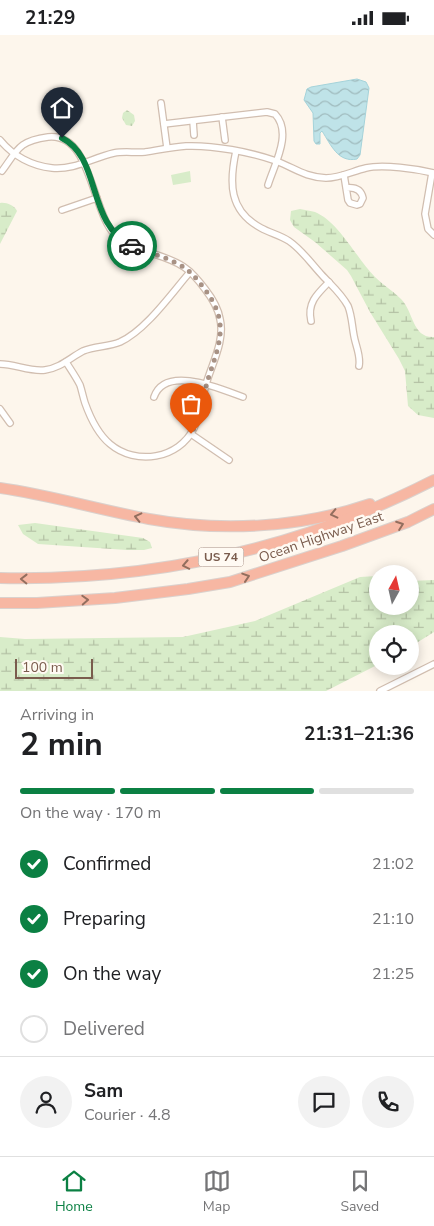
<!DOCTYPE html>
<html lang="en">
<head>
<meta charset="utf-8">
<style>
	body { margin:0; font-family:"Nunito Sans",sans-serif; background:#f2f2f2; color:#202124; height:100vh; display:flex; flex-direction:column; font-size:19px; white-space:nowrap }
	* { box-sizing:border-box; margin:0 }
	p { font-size:16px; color:#757577 }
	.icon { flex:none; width:28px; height:28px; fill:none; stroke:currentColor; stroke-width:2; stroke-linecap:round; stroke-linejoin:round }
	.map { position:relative; height:656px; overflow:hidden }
	.details { display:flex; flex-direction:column; background:#fff; flex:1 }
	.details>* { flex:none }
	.needle { width:32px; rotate:8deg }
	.tools { position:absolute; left:369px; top:530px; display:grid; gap:10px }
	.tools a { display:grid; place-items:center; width:50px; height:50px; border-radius:50%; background:#fff; box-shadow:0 2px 12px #0003; font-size:25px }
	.scale { position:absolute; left:15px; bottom:12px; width:78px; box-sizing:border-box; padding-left:5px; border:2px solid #7a5c4d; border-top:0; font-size:14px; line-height:18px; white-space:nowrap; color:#7a5c4d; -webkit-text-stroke:4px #fffaf3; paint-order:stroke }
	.pin { position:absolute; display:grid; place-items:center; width:42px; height:42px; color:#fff; margin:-51px -21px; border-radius:50% 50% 50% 0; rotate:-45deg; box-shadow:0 0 5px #0007 }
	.pin .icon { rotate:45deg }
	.courier { position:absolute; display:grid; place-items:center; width:50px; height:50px; margin:-25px; border:4px solid #0b8043; border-radius:50%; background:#fff; color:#222; box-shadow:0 1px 6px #0007 }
	.head em { font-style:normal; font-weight:700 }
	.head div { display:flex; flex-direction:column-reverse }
	.head { display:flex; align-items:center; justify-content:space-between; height:85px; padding:0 20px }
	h1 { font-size:32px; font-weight:700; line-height:38px }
	.bar { display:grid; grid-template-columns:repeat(4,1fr); gap:8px 5px; align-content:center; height:60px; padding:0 20px }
	.bar i { height:6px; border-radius:4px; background:#e0e0e0 }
	.bar .current { background:#0b8043 }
	.bar p { grid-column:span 4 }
	.line { display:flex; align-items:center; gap:12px; padding:0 20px; border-top:1px solid #e0e0e0 }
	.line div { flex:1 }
	.round { display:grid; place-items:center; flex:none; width:52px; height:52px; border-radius:26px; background:#f2f2f2 }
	ol { padding:0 20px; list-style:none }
	li { display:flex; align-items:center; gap:15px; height:55px }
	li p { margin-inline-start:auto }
	li .icon { padding:5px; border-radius:50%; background:#0b8043; color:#fff; stroke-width:4 }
	li:last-child { color:#757577 }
	li i { width:28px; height:28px; border:2px solid #e0e0e0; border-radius:50% }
	.status { display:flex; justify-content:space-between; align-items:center; height:35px; padding:0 25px; background:#fff; direction:ltr }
	.status svg { height:14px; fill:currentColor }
	.tab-bar { display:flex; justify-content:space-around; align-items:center; height:70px; border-top:1px solid #e0e0e0; background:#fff; font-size:14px; color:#757577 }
	.tab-bar a { display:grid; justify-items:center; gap:2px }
	.tab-bar .current { color:#0b8043 }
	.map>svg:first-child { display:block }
	.wetland { fill:url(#wetland-marsh) }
	.garden { fill:#d8ecc9 }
	.water { fill:url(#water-waves); stroke:#a5d3da }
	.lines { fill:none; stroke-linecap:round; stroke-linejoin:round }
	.minor-casing { stroke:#d1beb0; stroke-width:8 }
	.motorway-casing { stroke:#dad1cd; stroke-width:12 }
	.minor { stroke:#fff; stroke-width:5.5 }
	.motorway { stroke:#f7b7a3; stroke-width:10 }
	.oneway { stroke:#936e5e }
	.done { stroke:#a89285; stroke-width:5; stroke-dasharray:0 9 }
	.route { stroke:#0b8043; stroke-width:6 }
	.labels { text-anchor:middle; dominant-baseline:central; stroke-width:5; stroke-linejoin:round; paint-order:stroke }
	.shield { fill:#fffaf3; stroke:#a28b7f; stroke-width:1 }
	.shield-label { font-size:12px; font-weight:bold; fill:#7a5c4d }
	.street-label { font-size:14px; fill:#7a5c4d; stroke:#fffaf3 }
</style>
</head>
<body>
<div class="status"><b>21:29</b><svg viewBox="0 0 49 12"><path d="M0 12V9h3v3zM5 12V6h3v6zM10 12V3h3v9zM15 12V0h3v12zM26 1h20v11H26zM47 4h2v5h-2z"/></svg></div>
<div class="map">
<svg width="434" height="656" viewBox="0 0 434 656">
	<defs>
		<pattern id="wetland-marsh" width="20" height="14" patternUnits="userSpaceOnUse" patternTransform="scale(1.25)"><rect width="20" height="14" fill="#d8ecc9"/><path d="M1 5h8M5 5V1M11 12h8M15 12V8" fill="none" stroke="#b4c2a5"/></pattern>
		<pattern id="water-waves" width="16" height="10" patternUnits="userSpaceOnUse" patternTransform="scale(1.25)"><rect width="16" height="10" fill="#bfe3e8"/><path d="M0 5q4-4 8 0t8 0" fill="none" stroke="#a0bbbe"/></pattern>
	</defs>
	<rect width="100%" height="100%" fill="#fdf6ec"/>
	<g class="wetland">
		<polygon points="127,75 134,80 135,86 132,91 126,90 122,83 123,78"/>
		<path d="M0,168C6,167 14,170 17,176L0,209Z"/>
		<path d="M300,174C305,175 311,176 315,177C339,187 357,224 375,242C383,250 393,256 401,264C414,277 412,303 434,302V383L418,380L408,371L405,336L399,324L370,277L351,241L347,235L315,207L294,192L290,185L291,176Z"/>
		<polygon points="35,488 143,503 150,507 152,513 144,515 127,515 38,509 23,499 18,490"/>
		<polygon points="377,541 378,571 410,571 410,546 434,545 434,597 410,612 410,599 378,599 377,630 326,656 0,656 0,602 25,604 183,602 255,586 360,542"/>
	</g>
	<polygon class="garden" points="190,136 191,147 173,150 171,140"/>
	<path class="water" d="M357,44L366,47L369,53L360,120L357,124C338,128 331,110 322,96L320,98V109H316L314,106L313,78L304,65L307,54L311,52Z"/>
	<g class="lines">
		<defs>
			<g id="minor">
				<polyline points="161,68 167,113"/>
				<polyline points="222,82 225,105"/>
				<polyline points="193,86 194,100"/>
				<path d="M164,89L267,77L275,79C293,98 274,130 268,150"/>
				<path d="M0,105C13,121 32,131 52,133C75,135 92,123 114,118C124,116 135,118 145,117C159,115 172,112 186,111C214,110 250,117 276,126C295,133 304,142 326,143C340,143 353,136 366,133C383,129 417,134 434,138"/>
				<path d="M236,116C229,148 229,176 261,193C270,198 280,200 289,206C302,215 310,227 321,239C331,250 341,258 348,271C352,281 352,291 354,301C356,312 361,321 359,331"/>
				<path d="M2,136C18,114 19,106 48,102C92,97 91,177 116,201C135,218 164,218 184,232C193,238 199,246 205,254C212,263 218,272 220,284C225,304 213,327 207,346C202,361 201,378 194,393C179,424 136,431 110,409C98,399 90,382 85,368C83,362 82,356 80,350C76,342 71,335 66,327"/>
				<polyline points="432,138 425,179 428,194 434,200"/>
				<path d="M344,140L348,165L350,168L357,170L360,169L363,163C361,154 354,152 346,153"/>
				<polyline points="62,175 97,163"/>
				<path d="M311,286C307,268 317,259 329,247"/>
				<path d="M0,329C15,329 30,337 45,335C60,333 70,323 83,316C95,311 108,312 120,307C146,295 171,259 190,237"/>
				<path d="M154,362C165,329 221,354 243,362"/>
				<polyline points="0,374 10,388"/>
				<polyline points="191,399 229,425"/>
				<polyline points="380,656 434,629"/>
			</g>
			<g id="motorway">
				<path d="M0,453C50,460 99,475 149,484C221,497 300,493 370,469"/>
				<path d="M0,543C152,546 299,514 434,445"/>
				<polyline points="0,568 37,568 115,563 188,554 230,547 342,511 408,487 434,474"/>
			</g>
		</defs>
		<use href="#minor" class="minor-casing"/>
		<use href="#motorway" class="motorway-casing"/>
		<use href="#minor" class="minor"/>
		<use href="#motorway" class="motorway"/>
	</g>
	<defs><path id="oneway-chevron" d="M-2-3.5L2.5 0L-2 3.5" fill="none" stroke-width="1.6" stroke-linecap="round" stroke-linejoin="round" transform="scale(1.25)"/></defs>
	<g class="oneway">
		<use href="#oneway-chevron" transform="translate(334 479) rotate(167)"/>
		<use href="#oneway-chevron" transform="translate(138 482) rotate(-167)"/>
		<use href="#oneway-chevron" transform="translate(400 490) rotate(-20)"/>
		<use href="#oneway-chevron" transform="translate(186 530) rotate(169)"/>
		<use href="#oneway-chevron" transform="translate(246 542) rotate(-18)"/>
		<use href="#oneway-chevron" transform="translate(24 544) rotate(-179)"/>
		<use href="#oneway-chevron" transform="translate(85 565) rotate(-3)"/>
	</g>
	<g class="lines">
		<path class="done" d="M132,211C147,218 164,221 178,229C189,234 196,243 203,252C229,285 221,305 209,341C203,360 201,381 191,399"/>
		<path class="route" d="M62,103C102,123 86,189 132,211"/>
	</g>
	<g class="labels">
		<rect class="shield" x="198.5" y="512.5" width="45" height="19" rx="4"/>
		<g class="shield-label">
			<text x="221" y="522">US 74</text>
		</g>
		<g class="street-label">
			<text transform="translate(321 502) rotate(-19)">Ocean Highway East</text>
		</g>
	</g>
</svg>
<div class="tools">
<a><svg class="needle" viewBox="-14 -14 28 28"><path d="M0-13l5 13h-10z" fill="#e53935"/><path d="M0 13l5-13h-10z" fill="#757577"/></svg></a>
<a><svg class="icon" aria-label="locate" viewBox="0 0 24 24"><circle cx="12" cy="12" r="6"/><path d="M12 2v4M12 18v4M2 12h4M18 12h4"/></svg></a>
</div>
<div class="scale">100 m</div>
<div class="pin" style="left:191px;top:399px;background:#ea580c"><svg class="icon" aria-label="bag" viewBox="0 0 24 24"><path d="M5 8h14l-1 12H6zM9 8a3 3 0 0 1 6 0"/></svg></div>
<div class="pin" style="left:62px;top:103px;background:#1f2937"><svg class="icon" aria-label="home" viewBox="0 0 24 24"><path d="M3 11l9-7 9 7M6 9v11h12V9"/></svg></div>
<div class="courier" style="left:132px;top:211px"><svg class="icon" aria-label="car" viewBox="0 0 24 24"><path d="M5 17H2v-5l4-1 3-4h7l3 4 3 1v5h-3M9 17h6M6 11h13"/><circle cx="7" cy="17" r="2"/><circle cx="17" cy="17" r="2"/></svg></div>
</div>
<section class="details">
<div class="head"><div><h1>2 min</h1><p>Arriving in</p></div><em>21:31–21:36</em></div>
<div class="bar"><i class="current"></i><i class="current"></i><i class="current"></i><i></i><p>On the way · 170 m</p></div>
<ol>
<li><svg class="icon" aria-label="check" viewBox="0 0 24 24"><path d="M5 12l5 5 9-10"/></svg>Confirmed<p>21:02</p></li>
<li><svg class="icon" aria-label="check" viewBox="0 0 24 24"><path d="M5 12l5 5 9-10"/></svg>Preparing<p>21:10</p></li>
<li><svg class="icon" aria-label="check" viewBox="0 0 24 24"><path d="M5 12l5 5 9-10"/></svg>On the way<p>21:25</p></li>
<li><i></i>Delivered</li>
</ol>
<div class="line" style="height:90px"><a class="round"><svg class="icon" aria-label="person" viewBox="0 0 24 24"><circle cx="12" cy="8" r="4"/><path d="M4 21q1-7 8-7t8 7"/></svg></a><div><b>Sam</b><p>Courier · 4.8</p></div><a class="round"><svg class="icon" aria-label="chat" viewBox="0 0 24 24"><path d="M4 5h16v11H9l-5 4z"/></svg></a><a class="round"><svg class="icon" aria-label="phone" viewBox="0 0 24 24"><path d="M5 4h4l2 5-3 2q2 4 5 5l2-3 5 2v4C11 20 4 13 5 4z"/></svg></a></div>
</section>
<nav class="tab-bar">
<a class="current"><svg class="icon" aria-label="home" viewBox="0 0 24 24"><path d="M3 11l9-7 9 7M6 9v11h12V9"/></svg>Home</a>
<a><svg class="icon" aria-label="map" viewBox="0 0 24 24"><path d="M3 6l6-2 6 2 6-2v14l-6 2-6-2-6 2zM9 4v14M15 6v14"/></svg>Map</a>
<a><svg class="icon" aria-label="saved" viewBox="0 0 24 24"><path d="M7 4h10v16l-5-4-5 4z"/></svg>Saved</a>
</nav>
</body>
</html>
